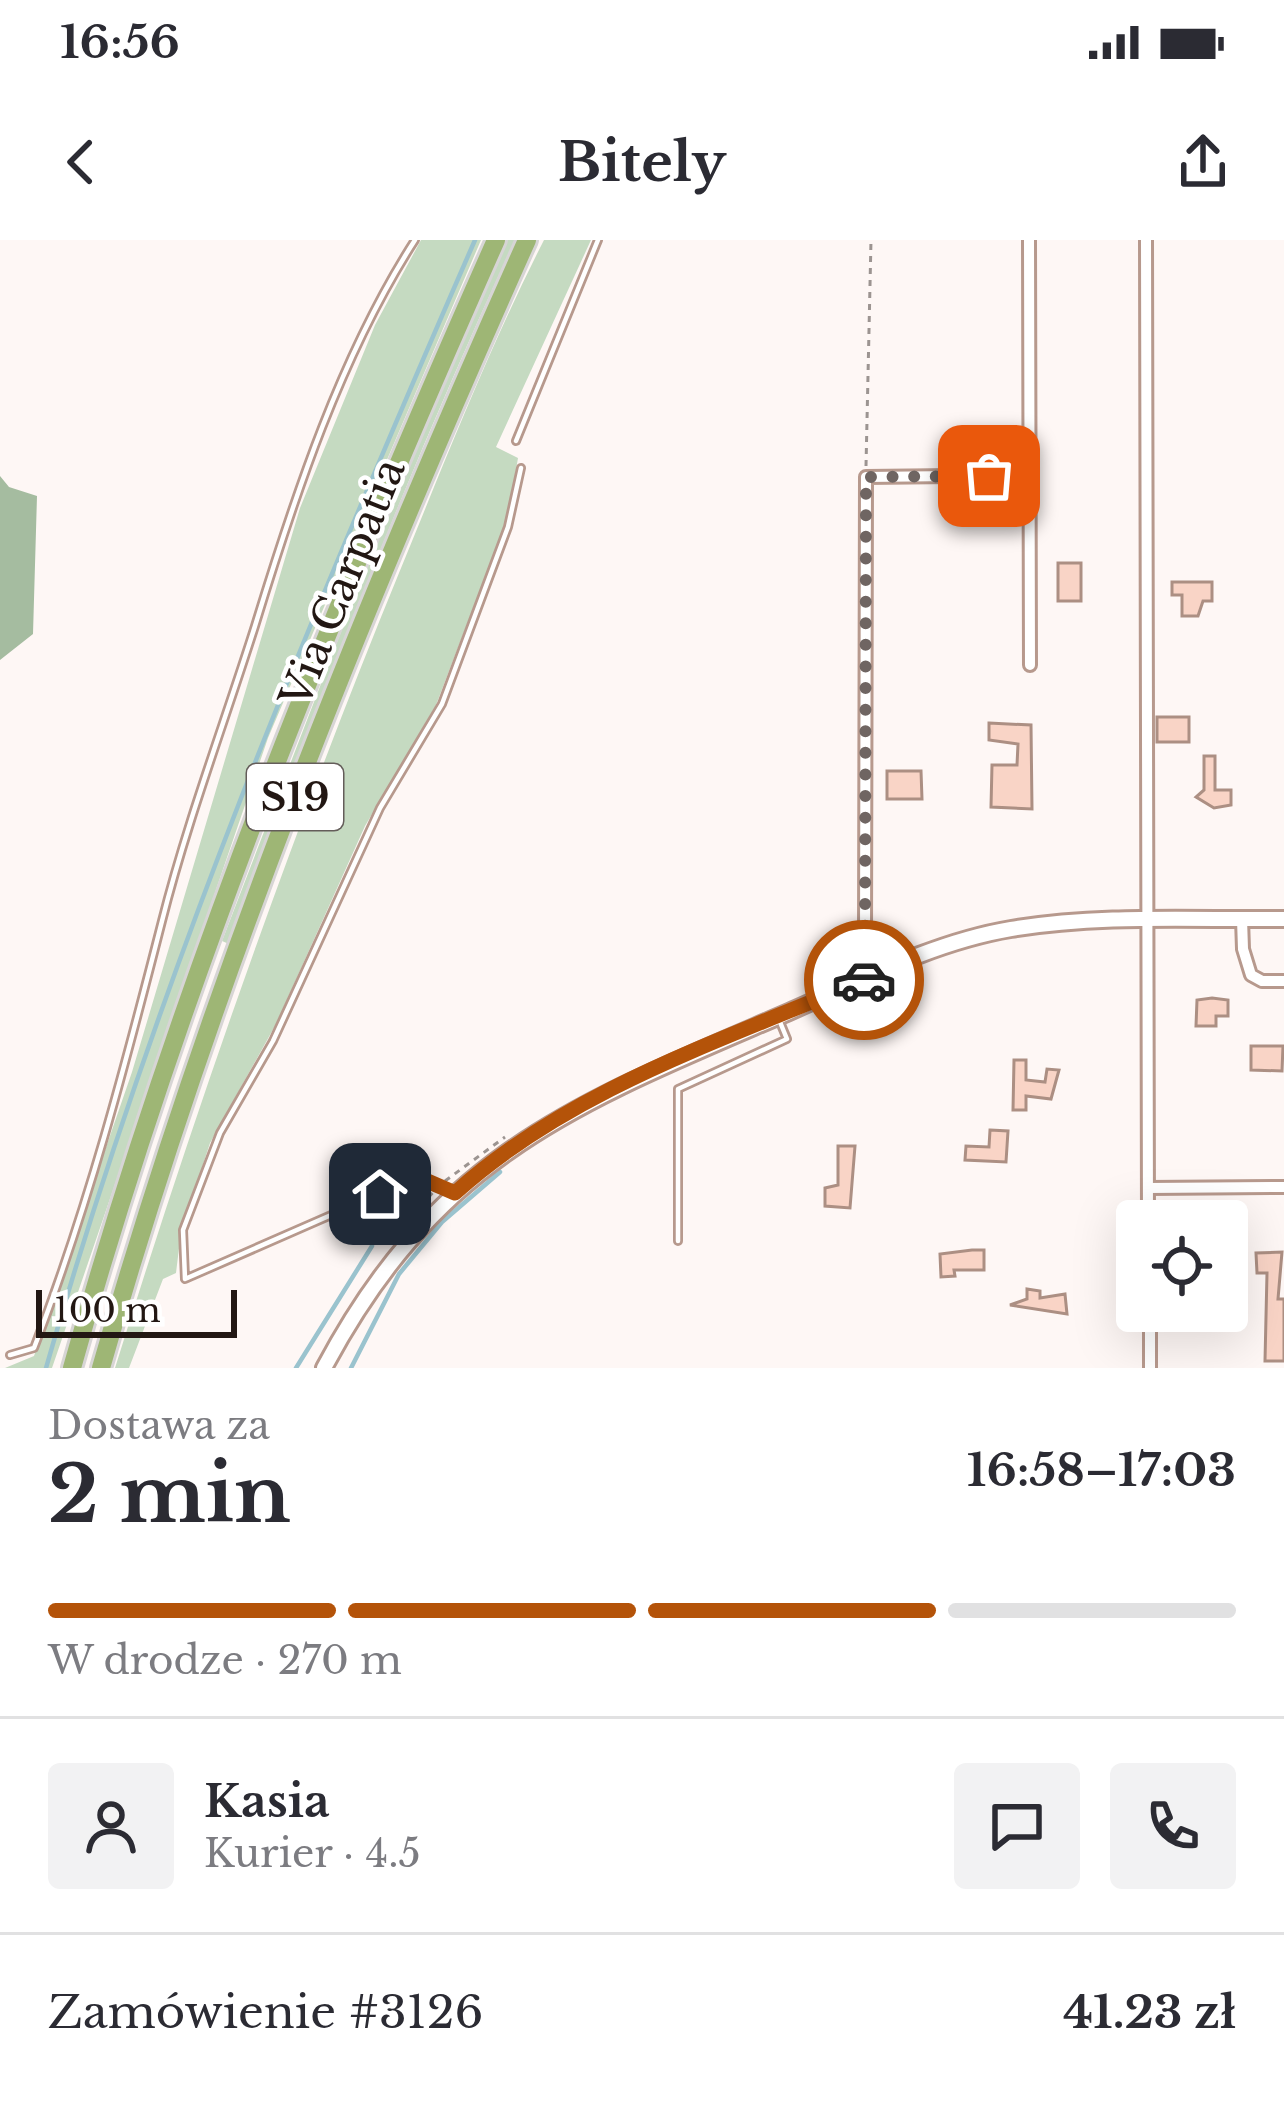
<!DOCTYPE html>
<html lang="pl">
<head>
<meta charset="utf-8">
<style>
	body { margin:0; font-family:"Libre Baskerville",serif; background:#f2f2f3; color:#2b2b33; height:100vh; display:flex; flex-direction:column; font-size:45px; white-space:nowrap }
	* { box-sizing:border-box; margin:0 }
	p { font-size:39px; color:#7c7c81 }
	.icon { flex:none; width:66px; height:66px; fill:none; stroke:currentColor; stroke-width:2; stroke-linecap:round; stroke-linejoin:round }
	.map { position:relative; height:1128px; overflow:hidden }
	.panel { display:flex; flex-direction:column; background:#fff; flex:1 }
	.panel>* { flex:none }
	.controls { position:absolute; left:1116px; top:960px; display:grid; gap:24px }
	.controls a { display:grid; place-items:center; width:132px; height:132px; border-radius:12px; background:#fff; box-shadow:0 12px 48px #0002; font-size:60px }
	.scale { position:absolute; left:36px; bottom:30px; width:201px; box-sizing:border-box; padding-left:12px; border:6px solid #221713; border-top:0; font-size:33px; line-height:42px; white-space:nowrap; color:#221713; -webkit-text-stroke:9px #fff; paint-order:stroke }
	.pin { position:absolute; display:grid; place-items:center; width:102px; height:102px; color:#fff; margin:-51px; border-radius:24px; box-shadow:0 6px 18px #0006 }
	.courier { position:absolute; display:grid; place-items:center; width:120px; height:120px; margin:-60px; border:9px solid #b45309; border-radius:50%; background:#fff; color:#222; box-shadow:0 3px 15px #0007 }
	.summary em { font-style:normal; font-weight:700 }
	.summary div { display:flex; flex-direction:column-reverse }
	.summary { display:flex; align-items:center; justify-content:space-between; height:204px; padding:0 48px }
	h1 { font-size:78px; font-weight:700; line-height:90px }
	.bar { display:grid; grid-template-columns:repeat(4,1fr); gap:18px 12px; align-content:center; height:144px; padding:0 48px }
	.bar i { height:15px; border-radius:9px; background:#e1e1e2 }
	.bar .current { background:#b45309 }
	.bar p { grid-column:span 4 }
	.line { display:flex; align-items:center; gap:30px; padding:0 48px; border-top:3px solid #e1e1e2 }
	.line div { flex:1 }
	.round { display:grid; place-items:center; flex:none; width:126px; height:126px; border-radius:12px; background:#f2f2f3 }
	.status { display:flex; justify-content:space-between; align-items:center; height:84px; padding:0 60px; background:#fff; direction:ltr }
	.status svg { height:33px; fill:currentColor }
	header { display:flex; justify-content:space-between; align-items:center; height:156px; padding:0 48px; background:#fff; font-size:54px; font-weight:700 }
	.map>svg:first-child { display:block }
	.green { fill:#c5dac1 }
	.forest { fill:#a5bca0 }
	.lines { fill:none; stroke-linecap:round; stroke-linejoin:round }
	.stream { stroke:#9ac3ce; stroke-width:4.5 }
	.building { fill:#f9d4c6; stroke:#ac8f83; stroke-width:3 }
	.service-casing { stroke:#b7998d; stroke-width:10 }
	.minor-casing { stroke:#b7998d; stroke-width:16 }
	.tertiary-casing { stroke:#b7998d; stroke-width:20 }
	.motorway-casing { stroke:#d7d5d5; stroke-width:24 }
	.path { stroke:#9c9491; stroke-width:3; stroke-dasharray:6 6; stroke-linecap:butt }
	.service { stroke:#fff; stroke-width:4.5 }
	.minor { stroke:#fff; stroke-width:10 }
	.tertiary { stroke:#fff; stroke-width:14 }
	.motorway { stroke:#9eb675; stroke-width:18 }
	.done { stroke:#6f6562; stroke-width:12; stroke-dasharray:0 21.6 }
	.route { stroke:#b45309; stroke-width:15 }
	.labels { text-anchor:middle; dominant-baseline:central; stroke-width:9; stroke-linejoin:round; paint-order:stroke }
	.shield { fill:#fff; stroke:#645d5a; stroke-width:3 }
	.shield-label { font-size:39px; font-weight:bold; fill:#221713 }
	.street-label { font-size:42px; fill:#221713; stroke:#fff }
</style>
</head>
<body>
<div class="status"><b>16:56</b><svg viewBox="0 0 49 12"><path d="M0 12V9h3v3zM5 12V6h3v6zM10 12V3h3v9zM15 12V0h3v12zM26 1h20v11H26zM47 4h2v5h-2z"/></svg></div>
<header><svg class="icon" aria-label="back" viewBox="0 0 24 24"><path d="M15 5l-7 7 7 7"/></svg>Bitely<svg class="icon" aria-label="share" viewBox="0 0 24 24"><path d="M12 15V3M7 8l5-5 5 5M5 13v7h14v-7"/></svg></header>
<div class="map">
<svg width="1284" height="1128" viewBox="0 0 1284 1128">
	<rect width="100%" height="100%" fill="#fef7f5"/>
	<g class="green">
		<polygon points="421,0 481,0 268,498 52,1128 5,1128 34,1116 132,832 300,268 375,85"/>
		<path d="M507,0H515C408,230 316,466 229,704L222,701L374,306Z"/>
		<path d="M544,0H591L496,207L518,218L508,277L436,465L365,586L276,784L210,903L181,992L176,1033L163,1039L129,1128H115C199,859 292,594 399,333C445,221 489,108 544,0Z"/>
	</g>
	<polygon class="forest" points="0,236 9,247 37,256 33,394 0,420"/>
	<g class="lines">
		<g class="stream">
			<path d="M46,1128C155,744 315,366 475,0"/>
			<polyline points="296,1128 372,1006"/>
			<polyline points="351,1128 399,1034 442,982 500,932"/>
		</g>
	</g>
	<g class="building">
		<rect x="1058" y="323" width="23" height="38"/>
		<polygon points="1172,342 1212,342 1212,361 1203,361 1198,376 1182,376 1182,355 1172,355"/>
		<rect x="1157" y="477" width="32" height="25"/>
		<polygon points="989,483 1031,485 1032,569 991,567 992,525 1017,525 1018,504 989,500"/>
		<polygon points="1204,516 1215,516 1215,550 1231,550 1231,565 1214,568 1196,557 1204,550"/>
		<polygon points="887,531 921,531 922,559 887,559"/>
		<polygon points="1212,758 1228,760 1228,776 1216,776 1216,786 1196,786 1197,760"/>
		<polygon points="1251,806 1283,806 1282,831 1251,830"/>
		<polygon points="1014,820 1026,820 1026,840 1045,842 1047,829 1059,830 1051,859 1026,856 1026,870 1013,870"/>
		<polygon points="990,890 1008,891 1006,922 965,920 966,906 989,907"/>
		<polygon points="838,906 855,906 850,968 825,966 825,948 838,945"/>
		<polygon points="972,1010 984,1010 984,1030 954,1030 955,1036 941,1037 940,1014"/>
		<polygon points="1282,1012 1278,1059 1284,1059 1284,1121 1265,1121 1267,1033 1257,1033 1256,1013"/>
		<polygon points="1027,1049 1040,1051 1040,1058 1065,1054 1067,1074 1010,1065 1027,1059"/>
	</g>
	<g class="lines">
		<defs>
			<g id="service">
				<polyline points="516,201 598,0"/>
				<polyline points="450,951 418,937 185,1039 183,990 220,893 273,801 380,568 442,464 508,287 521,228"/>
				<polyline points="678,1001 678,849 787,799 780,782"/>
				<path d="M10,1115L34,1108C88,968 125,826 162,681C187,582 224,484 255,386C295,255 341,115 415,0"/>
			</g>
			<g id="minor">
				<polyline points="1029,0 1030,425"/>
				<polyline points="1146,0 1148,981"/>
				<polyline points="1242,679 1243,709 1251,735 1262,741 1284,741"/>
				<polyline points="877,734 865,701 866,237 1030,235"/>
				<polyline points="1148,948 1284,947"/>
				<polyline points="1150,1071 1150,1128"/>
			</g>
			<path id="tertiary" d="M324,1128C438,913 578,863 789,772C860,741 933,702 1011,689C1100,674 1194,680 1284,679"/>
			<g id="motorway">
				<path d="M72,1128C180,741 333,367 496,0"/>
				<path d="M101,1128C211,742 363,366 527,0"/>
			</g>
		</defs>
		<use href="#service" class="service-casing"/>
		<use href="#minor" class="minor-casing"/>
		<use href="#tertiary" class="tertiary-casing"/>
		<use href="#motorway" class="motorway-casing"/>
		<g class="path">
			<polyline points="866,226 871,0"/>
			<polyline points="445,941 505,897"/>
			<polyline points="413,976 434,951"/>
		</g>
		<use href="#service" class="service"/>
		<use href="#minor" class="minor"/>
		<use href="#tertiary" class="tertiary"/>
		<use href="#motorway" class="motorway"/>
	</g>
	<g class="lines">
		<polyline class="done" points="864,740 877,734 865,701 866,237 989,236"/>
		<path class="route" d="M380,954L418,937L455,953C570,849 724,800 864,740"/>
	</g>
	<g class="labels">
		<rect class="shield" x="247" y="524" width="96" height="66" rx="9"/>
		<g class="shield-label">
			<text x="295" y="557">S19</text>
		</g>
		<g class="street-label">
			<text transform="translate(342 343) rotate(-68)">Via Carpatia</text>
		</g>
	</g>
</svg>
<div class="controls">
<a><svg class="icon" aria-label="locate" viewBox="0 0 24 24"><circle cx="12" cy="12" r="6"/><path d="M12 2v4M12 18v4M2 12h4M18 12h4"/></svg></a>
</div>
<div class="scale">100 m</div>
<div class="pin" style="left:989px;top:236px;background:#ea580c"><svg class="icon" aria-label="bag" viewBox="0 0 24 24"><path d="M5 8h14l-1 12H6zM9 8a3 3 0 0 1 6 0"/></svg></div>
<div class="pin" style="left:380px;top:954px;background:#1f2937"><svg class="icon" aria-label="home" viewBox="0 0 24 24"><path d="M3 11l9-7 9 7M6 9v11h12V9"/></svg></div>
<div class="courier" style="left:864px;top:740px"><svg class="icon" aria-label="car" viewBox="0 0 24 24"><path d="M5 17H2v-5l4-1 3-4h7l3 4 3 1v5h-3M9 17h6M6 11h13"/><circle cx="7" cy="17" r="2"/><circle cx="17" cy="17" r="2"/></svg></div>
</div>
<section class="panel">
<div class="summary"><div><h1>2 min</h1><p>Dostawa za</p></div><em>16:58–17:03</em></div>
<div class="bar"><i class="current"></i><i class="current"></i><i class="current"></i><i></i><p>W drodze · 270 m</p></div>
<div class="line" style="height:216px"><a class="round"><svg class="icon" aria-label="person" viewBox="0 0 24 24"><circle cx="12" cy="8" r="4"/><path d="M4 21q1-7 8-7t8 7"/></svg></a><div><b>Kasia</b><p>Kurier · 4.5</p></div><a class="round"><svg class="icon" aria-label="chat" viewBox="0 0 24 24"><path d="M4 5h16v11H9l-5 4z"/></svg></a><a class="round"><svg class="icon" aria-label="phone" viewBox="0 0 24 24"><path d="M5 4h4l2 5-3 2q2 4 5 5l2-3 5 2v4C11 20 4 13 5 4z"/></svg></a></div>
<div class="line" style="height:156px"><div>Zamówienie #3126</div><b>41.23 zł</b></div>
</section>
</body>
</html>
